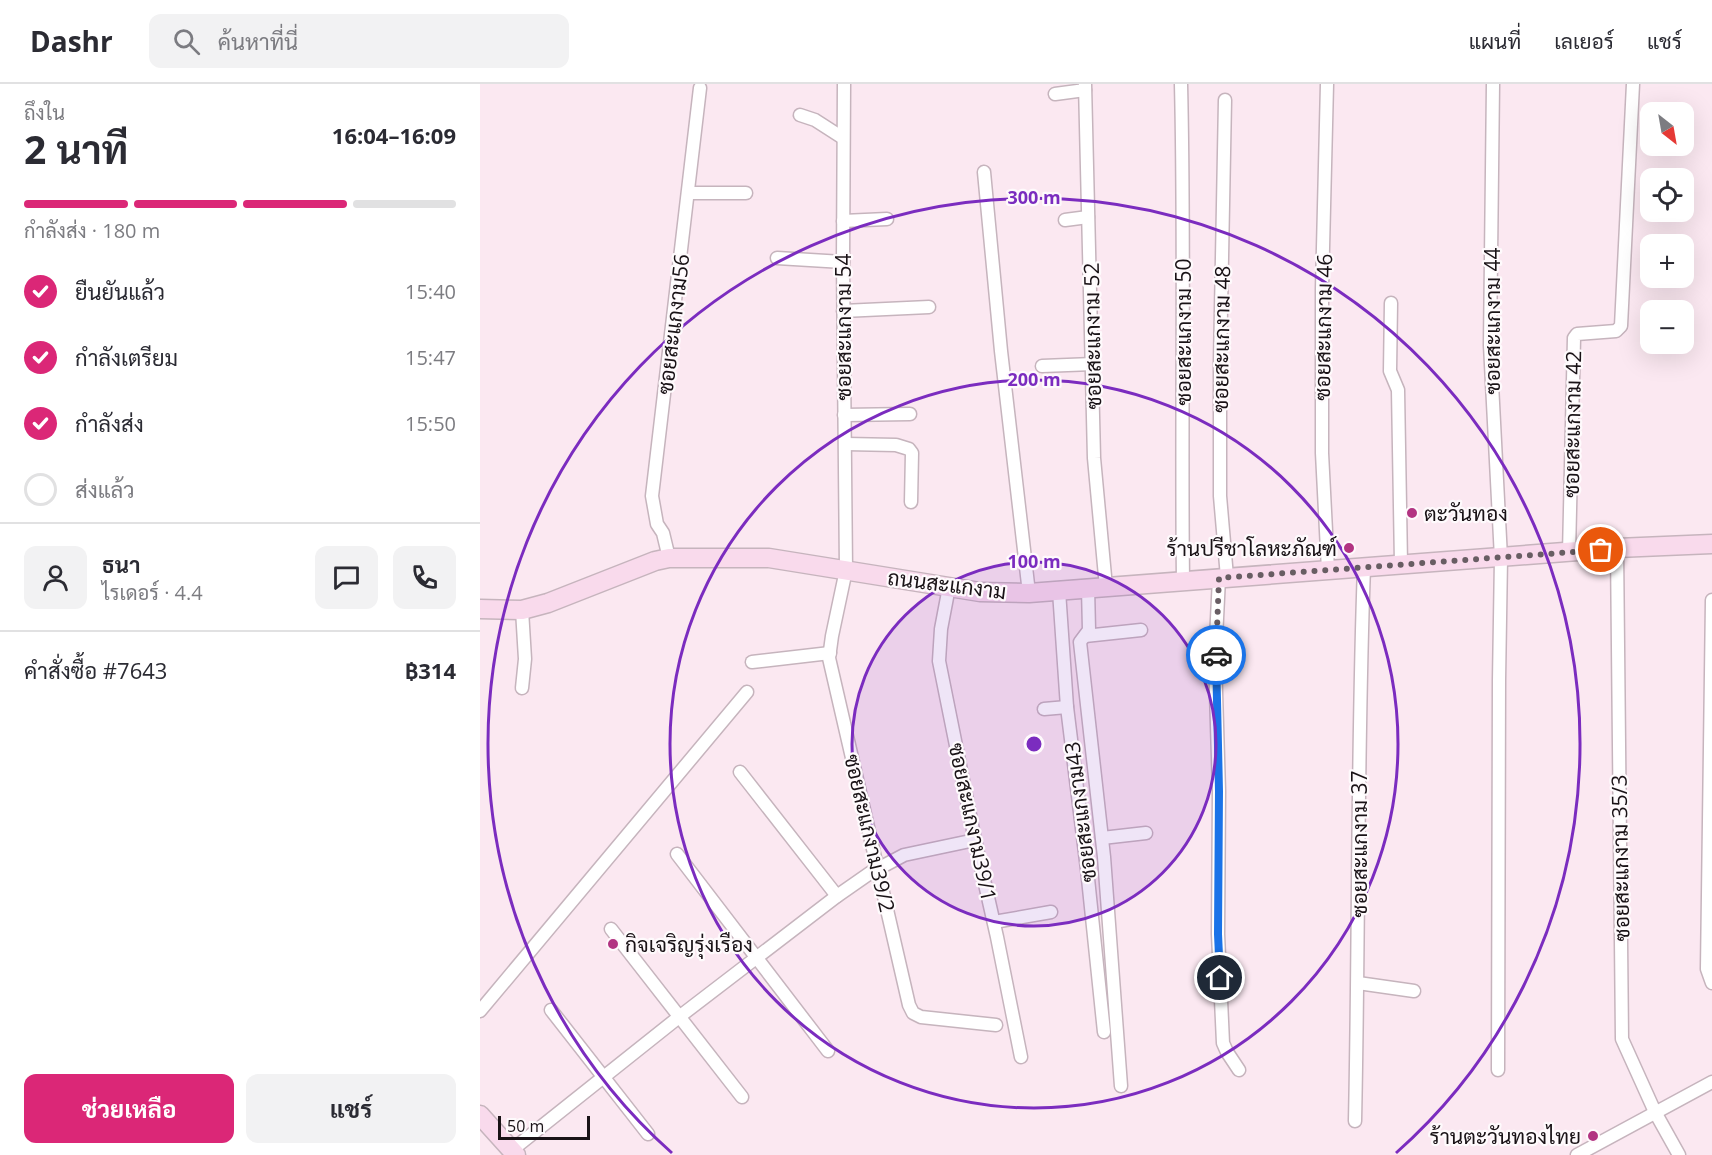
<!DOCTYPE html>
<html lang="th">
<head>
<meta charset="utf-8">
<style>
	body { margin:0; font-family:"Open Sans",Sarabun,sans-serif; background:#f2f2f3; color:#2b2b33; height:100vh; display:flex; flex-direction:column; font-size:22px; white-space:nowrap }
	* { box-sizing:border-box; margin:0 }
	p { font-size:20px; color:#7c7c81 }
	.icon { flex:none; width:33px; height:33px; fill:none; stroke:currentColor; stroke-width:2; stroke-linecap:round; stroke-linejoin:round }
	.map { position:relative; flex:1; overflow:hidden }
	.side { display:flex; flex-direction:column; background:#fff; width:480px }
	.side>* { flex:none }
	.needle { width:39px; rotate:149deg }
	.buttons { position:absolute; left:1160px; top:18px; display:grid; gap:12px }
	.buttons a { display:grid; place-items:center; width:54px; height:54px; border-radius:12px; background:#fff; box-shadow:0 6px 24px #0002; font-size:30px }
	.scale { position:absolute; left:18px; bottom:15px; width:92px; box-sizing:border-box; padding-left:6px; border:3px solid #191216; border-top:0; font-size:16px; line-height:21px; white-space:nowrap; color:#191216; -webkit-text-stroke:4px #fefafc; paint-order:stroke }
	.pin { position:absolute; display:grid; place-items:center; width:51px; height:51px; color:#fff; margin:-26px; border:3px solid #fff; border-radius:50%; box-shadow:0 2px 6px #0007 }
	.courier { position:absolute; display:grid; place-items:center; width:60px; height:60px; margin:-30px; border:4px solid #1a73e8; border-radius:50%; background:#fff; color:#222; box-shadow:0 2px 8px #0007 }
	.head em { font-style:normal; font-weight:700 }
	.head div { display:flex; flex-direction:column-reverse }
	.head { display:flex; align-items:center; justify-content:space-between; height:102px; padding:0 24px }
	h1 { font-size:39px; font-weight:700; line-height:45px }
	.bar { display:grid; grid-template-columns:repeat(4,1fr); gap:9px 6px; align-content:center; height:72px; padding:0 24px }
	.bar i { height:8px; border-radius:4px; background:#e1e1e2 }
	.bar .current { background:#db2777 }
	.bar p { grid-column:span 4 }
	.line { display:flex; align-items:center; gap:15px; padding:0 24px; border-top:2px solid #e1e1e2 }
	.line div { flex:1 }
	.round { display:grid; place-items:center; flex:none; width:63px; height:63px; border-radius:12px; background:#f2f2f3 }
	ol { padding:0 24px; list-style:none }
	li { display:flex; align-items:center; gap:18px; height:66px }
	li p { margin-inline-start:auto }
	li .icon { padding:6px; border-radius:50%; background:#db2777; color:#fff; stroke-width:4 }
	li:last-child { color:#7c7c81 }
	li i { width:33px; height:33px; border:3px solid #e1e1e2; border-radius:50% }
	.cta { display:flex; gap:12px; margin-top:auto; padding:12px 24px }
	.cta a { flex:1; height:69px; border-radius:12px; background:#db2777; color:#fff; font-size:24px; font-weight:700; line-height:69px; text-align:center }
	.cta a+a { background:#f2f2f3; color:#2b2b33 }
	header { display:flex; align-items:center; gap:36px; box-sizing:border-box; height:84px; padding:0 30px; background:#fff; border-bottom:2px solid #e1e1e2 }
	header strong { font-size:28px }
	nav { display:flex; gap:33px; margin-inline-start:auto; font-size:21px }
	.search { width:420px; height:54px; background:#f2f2f3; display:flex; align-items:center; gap:15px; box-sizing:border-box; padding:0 21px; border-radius:12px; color:#7c7c81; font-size:22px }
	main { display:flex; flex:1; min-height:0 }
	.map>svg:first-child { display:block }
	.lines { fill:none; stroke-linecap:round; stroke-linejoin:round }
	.street-casing { stroke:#c6b4bd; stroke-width:15 }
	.secondary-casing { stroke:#c6b4bd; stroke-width:21 }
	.street { stroke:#fff; stroke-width:12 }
	.secondary { stroke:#f9daec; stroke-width:18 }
	.done { stroke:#685d63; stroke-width:6; stroke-dasharray:0 10.8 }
	.route { stroke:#1a73e8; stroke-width:8 }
	.ring { fill:none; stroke:#7b2cbf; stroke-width:3 }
	.poi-dot { fill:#b23482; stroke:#fefafc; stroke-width:2 }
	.labels { text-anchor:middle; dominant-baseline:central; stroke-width:4.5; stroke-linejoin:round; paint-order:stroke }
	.street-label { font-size:21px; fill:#191216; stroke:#fefafc }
	.poi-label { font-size:21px; fill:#191216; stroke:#fefafc; text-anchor:start }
	.centre { fill:#7b2cbf; stroke:#fefafc; stroke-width:3 }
	.ring-label { font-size:18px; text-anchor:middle; font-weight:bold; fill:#7b2cbf; stroke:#fefafc; stroke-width:4.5; stroke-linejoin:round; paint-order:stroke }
</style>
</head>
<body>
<header>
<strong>Dashr</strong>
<div class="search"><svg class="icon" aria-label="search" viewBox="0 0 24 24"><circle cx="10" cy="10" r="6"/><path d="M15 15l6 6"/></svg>ค้นหาที่นี่</div>
<nav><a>แผนที่</a><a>เลเยอร์</a><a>แชร์</a></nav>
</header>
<main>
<section class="side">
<div class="head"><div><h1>2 นาที</h1><p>ถึงใน</p></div><em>16:04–16:09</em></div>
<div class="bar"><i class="current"></i><i class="current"></i><i class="current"></i><i></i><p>กำลังส่ง · 180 m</p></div>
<ol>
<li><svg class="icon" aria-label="check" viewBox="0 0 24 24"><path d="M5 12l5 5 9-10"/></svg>ยืนยันแล้ว<p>15:40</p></li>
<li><svg class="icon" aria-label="check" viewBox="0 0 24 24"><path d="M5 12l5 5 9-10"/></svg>กำลังเตรียม<p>15:47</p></li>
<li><svg class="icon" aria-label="check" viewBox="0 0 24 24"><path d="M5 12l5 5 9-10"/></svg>กำลังส่ง<p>15:50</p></li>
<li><i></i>ส่งแล้ว</li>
</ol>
<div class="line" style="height:108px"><a class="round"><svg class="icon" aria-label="person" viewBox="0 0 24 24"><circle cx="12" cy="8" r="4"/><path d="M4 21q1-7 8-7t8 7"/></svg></a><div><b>ธนา</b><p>ไรเดอร์ · 4.4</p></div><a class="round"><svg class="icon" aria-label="chat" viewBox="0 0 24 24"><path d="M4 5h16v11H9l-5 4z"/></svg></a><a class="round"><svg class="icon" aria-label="phone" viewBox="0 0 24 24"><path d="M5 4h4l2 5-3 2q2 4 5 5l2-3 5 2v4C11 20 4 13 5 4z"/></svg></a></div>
<div class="line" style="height:78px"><div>คำสั่งซื้อ #7643</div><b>฿314</b></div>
<div class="cta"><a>ช่วยเหลือ</a><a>แชร์</a></div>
</section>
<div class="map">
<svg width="1232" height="1071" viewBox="0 0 1232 1071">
	<rect width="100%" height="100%" fill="#fbe8f1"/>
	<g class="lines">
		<defs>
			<g id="street">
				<polyline points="364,0 363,178 366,486 352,552 349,574 429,921 433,929 441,933 516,941"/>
				<polyline points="605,0 614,374 626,503"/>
				<path d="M701,0C705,166 701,331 703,497"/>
				<polyline points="847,0 842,205 842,369 848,486"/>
				<polyline points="1013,0 1010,261 1021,474 1019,596 1018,986"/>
				<polyline points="575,10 605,6"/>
				<polyline points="745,16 740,278 740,412 747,493"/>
				<polyline points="320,31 335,36 363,54"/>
				<polyline points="504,88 521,267 549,509"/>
				<polyline points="209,109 266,109"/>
				<polyline points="585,136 608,133"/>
				<polyline points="363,137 407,135"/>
				<polyline points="297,174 363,178"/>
				<polyline points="911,219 910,287 918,306 921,480"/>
				<polyline points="363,227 449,223"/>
				<polyline points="562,282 613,280"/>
				<polyline points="364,331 430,330"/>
				<polyline points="366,360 416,361 429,365 432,369 431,418"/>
				<polyline points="1137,464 1142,955 1175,1028 1199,1071"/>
				<polyline points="1089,469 1094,254 1097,250 1136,247 1141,242 1153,0"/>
				<polyline points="189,474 183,449 177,440 172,412 220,4"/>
				<polyline points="739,494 735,575 739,707 738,850 743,959 747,968 759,986"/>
				<polyline points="469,503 461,545 459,577 495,756 517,853 541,973"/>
				<polyline points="608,504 609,546 600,558 624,773 641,1002"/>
				<polyline points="579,507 587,623 607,785 624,948"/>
				<polyline points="1232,516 1227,885 1232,899"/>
				<polyline points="605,552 661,546"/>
				<polyline points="272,578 350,569"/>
				<polyline points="42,604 45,575 42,526"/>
				<polyline points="564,625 587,623"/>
				<polyline points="260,688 357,812"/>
				<polyline points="622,754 666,749"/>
				<polyline points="197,770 348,967"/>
				<polyline points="514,838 571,828"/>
				<polyline points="131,845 262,1013"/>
				<polyline points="878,899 934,907"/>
				<polyline points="71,926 168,1050"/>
				<polyline points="0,927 267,608"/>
				<path d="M875,1037C879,853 877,668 884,483"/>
				<polyline points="32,1066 199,933 357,812 390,789 424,771 495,756"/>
				<polyline points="1097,1071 1232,998"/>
			</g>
			<g id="secondary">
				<polyline points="0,525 42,526 68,519 175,477 189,474 289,474 500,508 549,509 1137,464 1232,460"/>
				<polyline points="0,1031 36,1071"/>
			</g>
		</defs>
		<use href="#street" class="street-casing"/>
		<use href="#secondary" class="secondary-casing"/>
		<use href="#street" class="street"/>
		<use href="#secondary" class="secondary"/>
	</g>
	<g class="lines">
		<polyline class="done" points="736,571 739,494 1121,466"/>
		<polyline class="route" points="736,571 739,707 738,850 740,894"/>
	</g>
	<circle cx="554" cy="660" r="182" fill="#7b2cbf" fill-opacity=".12"/>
	<g class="ring">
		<circle cx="554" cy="660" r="182"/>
		<circle cx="554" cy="660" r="364"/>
		<path d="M192 1069A546 546 0 1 1 916 1069"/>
	</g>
	<g class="poi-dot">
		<circle cx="932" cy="429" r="6"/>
		<circle cx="869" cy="464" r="6"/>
		<circle cx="133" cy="860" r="6"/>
		<circle cx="1113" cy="1052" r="6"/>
	</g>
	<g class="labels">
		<g class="street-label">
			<text transform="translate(1012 237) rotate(-90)">ซอยสะแกงาม 44</text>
			<text transform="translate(193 240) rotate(-83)">ซอยสะแกงาม56</text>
			<text transform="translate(363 243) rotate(-90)">ซอยสะแกงาม 54</text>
			<text transform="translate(843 243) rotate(-89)">ซอยสะแกงาม 46</text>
			<text transform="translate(703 248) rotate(-90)">ซอยสะแกงาม 50</text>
			<text transform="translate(612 252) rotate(-91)">ซอยสะแกงาม 52</text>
			<text transform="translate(741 255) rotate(-89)">ซอยสะแกงาม 48</text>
			<text transform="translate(1092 340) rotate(-89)">ซอยสะแกงาม 42</text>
			<text transform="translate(467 500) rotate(7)">ถนนสะแกงาม</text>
			<text transform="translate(600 728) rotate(-97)">ซอยสะแกงาม43</text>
			<text transform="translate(493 738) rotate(78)">ซอยสะแกงาม39/1</text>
			<text transform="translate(390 749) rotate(77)">ซอยสะแกงาม39/2</text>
			<text transform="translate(879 760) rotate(-90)">ซอยสะแกงาม 37</text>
			<text transform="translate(1140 774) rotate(-91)">ซอยสะแกงาม 35/3</text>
		</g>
		<g class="poi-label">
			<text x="944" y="429">ตะวันทอง</text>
			<text x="857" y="464" text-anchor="end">ร้านปรีชาโลหะภัณฑ์</text>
			<text x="145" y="860">กิจเจริญรุ่งเรือง</text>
			<text x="1101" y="1052" text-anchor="end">ร้านตะวันทองไทย</text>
		</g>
	</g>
	<circle cx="554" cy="660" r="9" class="centre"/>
	<g class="ring-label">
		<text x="554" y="120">300 m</text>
		<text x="554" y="302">200 m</text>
		<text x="554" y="484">100 m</text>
	</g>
</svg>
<div class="buttons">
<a><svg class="needle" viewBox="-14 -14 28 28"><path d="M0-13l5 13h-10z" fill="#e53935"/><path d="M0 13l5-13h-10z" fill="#7c7c81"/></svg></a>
<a><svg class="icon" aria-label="locate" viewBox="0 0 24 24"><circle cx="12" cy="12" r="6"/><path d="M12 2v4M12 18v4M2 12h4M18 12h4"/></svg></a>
<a>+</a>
<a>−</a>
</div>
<div class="scale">50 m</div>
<div class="pin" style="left:1121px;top:466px;background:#ea580c"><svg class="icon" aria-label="bag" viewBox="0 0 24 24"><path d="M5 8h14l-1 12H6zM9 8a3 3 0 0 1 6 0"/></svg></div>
<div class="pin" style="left:740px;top:894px;background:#1f2937"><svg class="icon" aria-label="home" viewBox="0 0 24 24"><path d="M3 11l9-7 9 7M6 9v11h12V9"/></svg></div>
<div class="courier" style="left:736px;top:571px"><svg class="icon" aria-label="car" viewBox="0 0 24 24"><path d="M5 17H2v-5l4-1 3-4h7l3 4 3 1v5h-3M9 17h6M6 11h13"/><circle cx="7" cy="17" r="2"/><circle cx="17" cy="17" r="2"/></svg></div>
</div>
</main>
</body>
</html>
